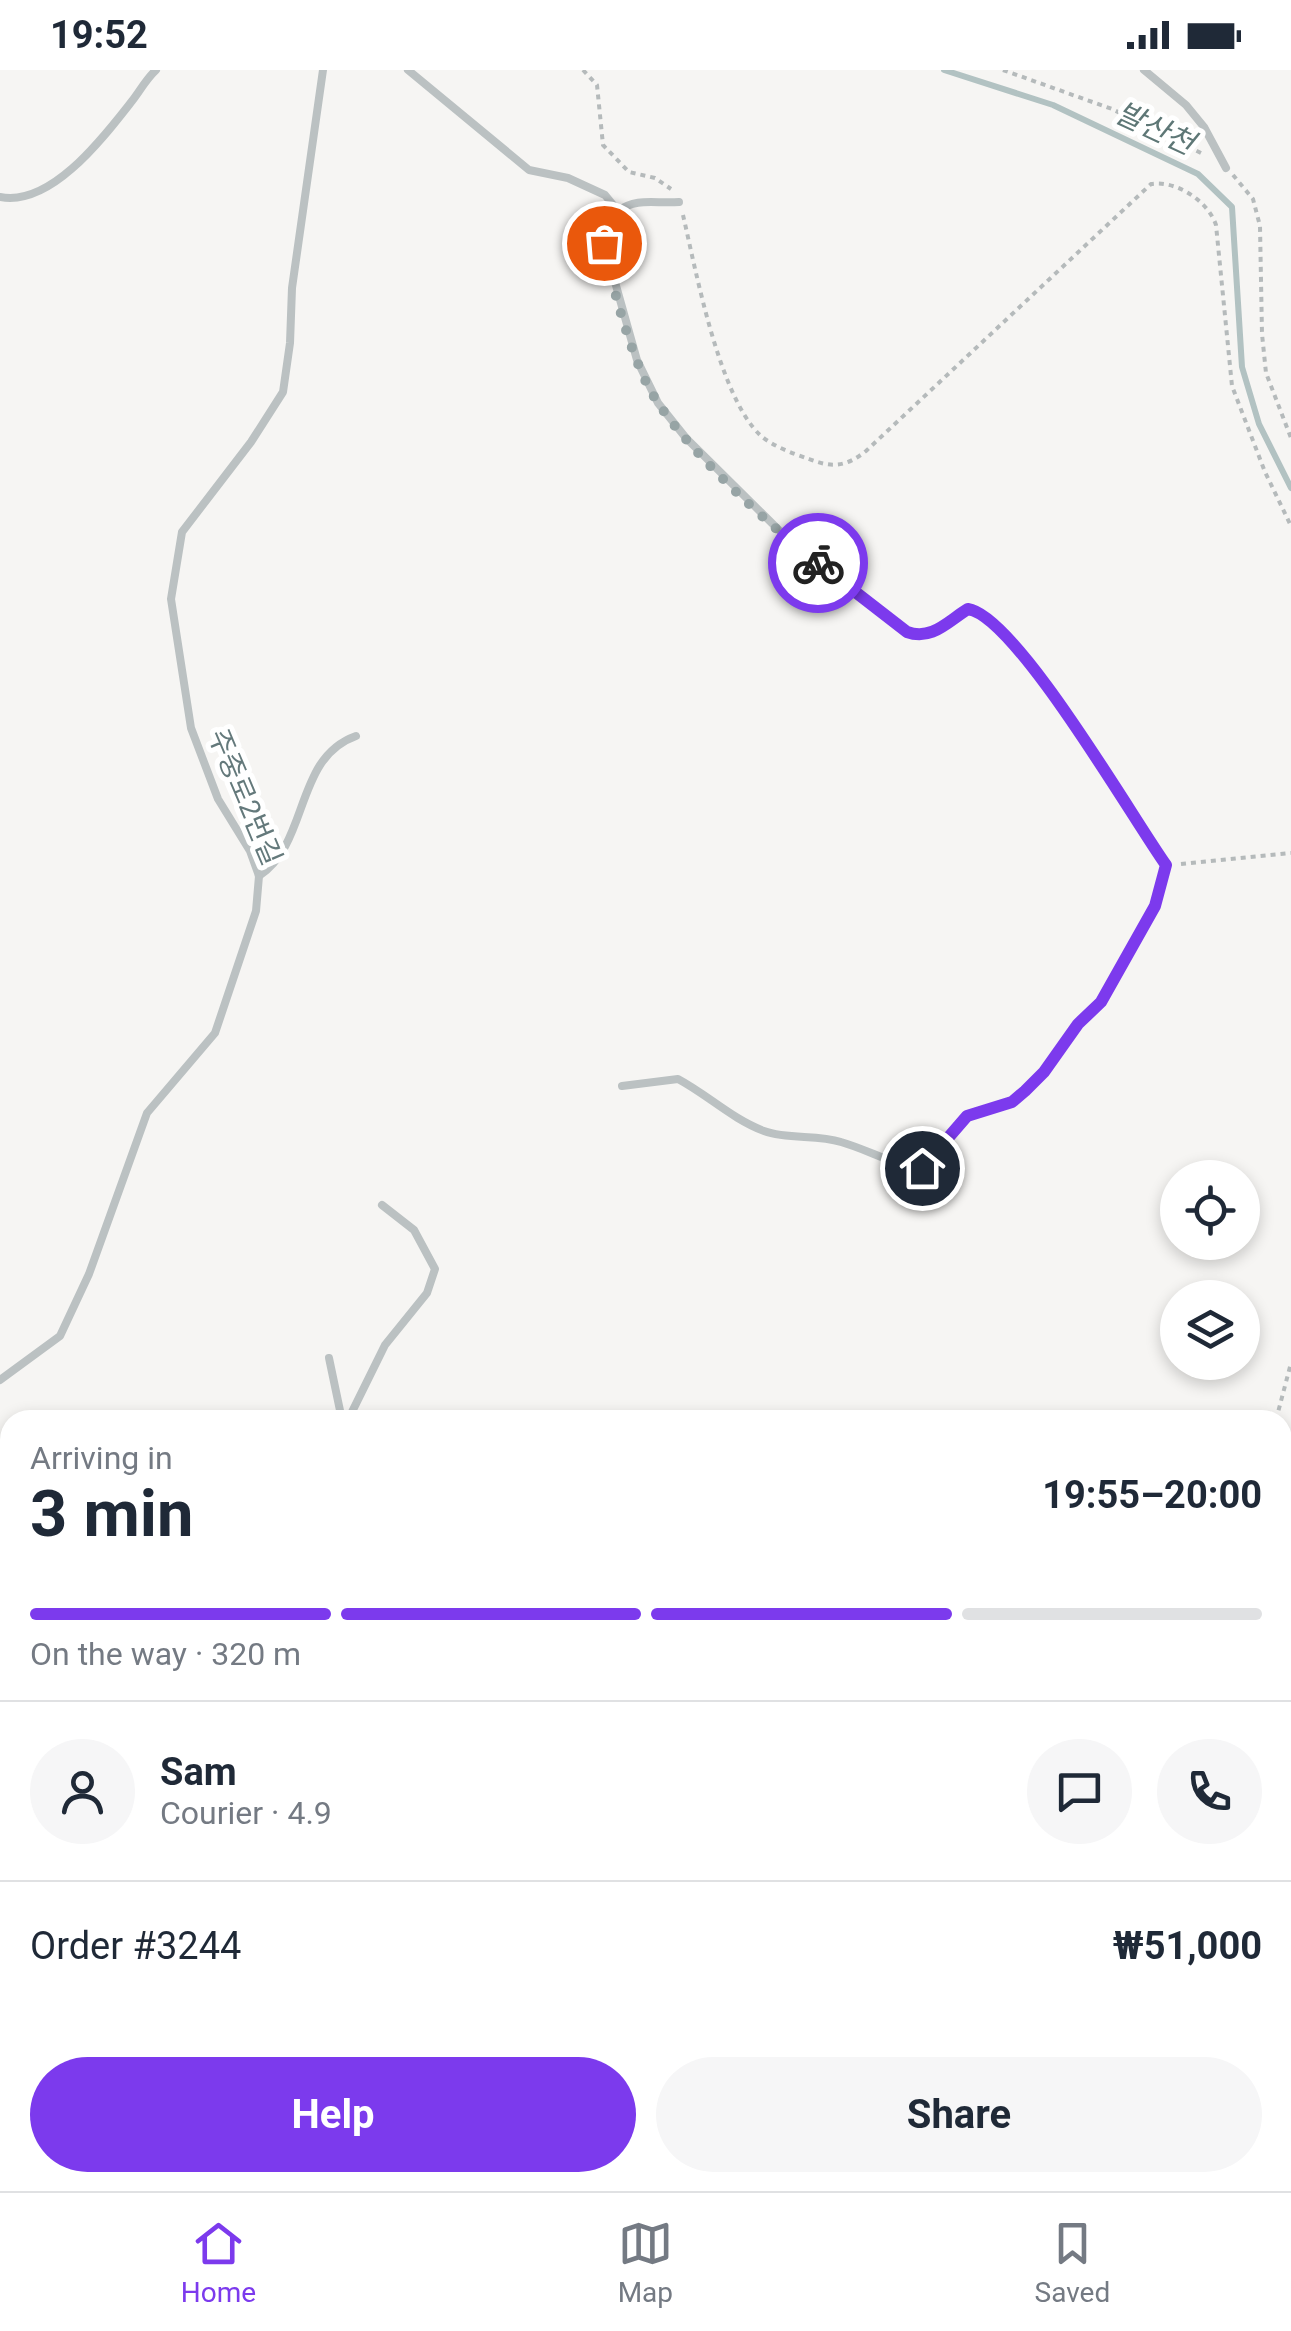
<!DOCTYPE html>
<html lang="en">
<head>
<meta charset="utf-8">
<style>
	body { margin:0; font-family:Roboto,"Noto Sans KR",sans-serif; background:#f6f6f7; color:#1f2937; height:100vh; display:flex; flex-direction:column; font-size:38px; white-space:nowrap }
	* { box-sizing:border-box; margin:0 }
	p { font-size:32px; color:#747a83 }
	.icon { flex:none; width:55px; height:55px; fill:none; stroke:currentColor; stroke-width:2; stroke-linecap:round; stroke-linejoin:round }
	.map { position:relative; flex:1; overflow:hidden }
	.side { position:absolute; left:0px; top:1340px; width:1292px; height:782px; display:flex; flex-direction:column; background:#fff; border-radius:30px 30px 0 0; box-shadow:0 5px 15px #0003 }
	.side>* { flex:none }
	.tools { position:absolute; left:1160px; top:1090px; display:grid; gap:20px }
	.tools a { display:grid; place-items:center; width:100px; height:100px; border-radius:50%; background:#fff; box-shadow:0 5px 15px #0003; font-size:50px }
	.pin { position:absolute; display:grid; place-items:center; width:85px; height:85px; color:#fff; margin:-42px; border:5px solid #fff; border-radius:50%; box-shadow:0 2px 10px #0007 }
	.courier { position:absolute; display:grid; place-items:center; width:100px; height:100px; margin:-50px; border:8px solid #7c3aed; border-radius:50%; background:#fff; color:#222; box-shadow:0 2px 12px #0007 }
	.summary em { font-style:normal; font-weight:700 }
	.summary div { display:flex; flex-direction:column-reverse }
	.summary { display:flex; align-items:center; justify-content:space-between; height:170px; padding:0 30px }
	h1 { font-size:65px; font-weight:700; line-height:75px }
	.bar { display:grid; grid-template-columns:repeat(4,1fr); gap:15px 10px; align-content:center; height:120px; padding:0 30px }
	.bar i { height:12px; border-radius:8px; background:#e0e1e3 }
	.bar .selected { background:#7c3aed }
	.bar p { grid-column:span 4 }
	.line { display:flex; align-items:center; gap:25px; padding:0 30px; border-top:2px solid #e0e1e3 }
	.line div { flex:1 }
	.round { display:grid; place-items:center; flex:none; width:105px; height:105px; border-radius:52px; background:#f6f6f7 }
	.action { display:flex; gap:20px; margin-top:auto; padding:20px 30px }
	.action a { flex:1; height:115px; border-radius:60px; background:#7c3aed; color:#fff; font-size:40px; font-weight:700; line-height:115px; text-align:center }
	.action a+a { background:#f6f6f7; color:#1f2937 }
	.status { display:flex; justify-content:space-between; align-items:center; height:70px; padding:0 50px; background:#fff; direction:ltr }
	.status svg { height:28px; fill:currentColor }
	.menu { display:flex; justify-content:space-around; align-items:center; height:140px; border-top:2px solid #e0e1e3; background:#fff; font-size:28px; color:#747a83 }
	.menu a { display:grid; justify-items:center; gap:5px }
	.menu .selected { color:#7c3aed }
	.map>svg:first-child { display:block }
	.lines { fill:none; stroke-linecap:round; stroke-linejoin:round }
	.stream { stroke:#b2c2c2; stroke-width:6 }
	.secondary-casing { stroke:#adb6b7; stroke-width:25 }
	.path { stroke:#b5babb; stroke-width:4; stroke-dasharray:5 5; stroke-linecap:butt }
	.lane { stroke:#bbc1c2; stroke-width:8 }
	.secondary { stroke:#fff; stroke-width:20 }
	.done { stroke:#97a4a5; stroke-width:10; stroke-dasharray:0 18 }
	.route { stroke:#7c3aed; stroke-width:12 }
	.labels { text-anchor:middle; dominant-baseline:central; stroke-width:10; stroke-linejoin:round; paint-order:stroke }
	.street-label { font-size:28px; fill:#64797b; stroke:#fff }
	.water-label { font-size:30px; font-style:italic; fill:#5e7776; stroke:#fff }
</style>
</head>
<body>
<div class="status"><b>19:52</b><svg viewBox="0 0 49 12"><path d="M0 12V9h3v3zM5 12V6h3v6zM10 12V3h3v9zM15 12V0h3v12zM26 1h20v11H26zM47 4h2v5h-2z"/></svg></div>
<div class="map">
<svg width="1291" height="2121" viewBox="0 0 1291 2121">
	<rect width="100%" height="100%" fill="#f6f5f3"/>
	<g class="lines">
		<g class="stream">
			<polyline points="944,0 1053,35 1198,104 1232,137 1242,297 1259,354 1291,418"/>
			<polyline points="1282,1426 1291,1382"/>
			<polyline points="1068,2121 1074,2112"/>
		</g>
		<defs>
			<g id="secondary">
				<polyline points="1282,1407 1291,1409"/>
				<polyline points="0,1553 10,1551"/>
				<polyline points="0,1762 10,1769"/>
				<polyline points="323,2112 329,2121"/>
			</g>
		</defs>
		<use href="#secondary" class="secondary-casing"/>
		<g class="path">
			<polyline points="583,0 597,15 603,75 629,102 655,108 671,119"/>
			<polyline points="1003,0 1112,39 1201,83"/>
			<polyline points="1233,105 1253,129 1260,156 1262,264 1266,303 1291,368"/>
			<path d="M683,145C696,201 719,326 760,365C772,376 794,384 809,389C832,398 846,397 866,381L1151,114C1176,110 1208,131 1216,155L1232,316L1265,402L1291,456"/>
			<polyline points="1181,794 1291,783"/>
			<polyline points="1276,1350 1291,1293"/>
			<polyline points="1282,1744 1291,1747"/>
		</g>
		<g class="lane">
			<path d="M408,0L529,100L568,108L605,125L618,141L604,173L637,290L658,333L686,368L793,474L907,562C932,571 947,551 968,539C1015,545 1133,749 1166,795L1155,836L1101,932L1078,955L1044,1003L1011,1033L967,1047L922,1099C893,1095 869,1080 841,1072C817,1064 789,1070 764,1061C732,1049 708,1025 678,1009L622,1016"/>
			<polyline points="1144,0 1186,35 1204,57 1226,98"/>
			<path d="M0,127C51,137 103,68 132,31C140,21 146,9 156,0"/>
			<path d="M618,141C637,127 656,134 679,132"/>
			<path d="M259,806C310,772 294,688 356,666"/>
			<polyline points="329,1288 342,1350"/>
			<polyline points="0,1310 60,1266 89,1204 147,1043 215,963 256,841 259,806 250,781 218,729 191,658 171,529 182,462 251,372 283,322 290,273 292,218 323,0"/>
			<polyline points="348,1350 385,1275 427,1223 435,1199 414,1160 382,1135"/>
			<polyline points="1282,1513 1291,1488"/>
			<polyline points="1282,1718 1291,1720"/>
			<polyline points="0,2098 10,2064"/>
			<polyline points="34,2112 37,2121"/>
			<polyline points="645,2112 651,2121"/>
			<polyline points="1097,2121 1100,2112"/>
		</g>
		<use href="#secondary" class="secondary"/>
	</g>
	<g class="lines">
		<path class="done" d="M604,173C610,210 630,281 647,314C673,368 769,456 818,493"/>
		<path class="route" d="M818,493L907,562C932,571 948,551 968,539C1016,546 1133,749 1166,795L1155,836L1101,932L1078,954L1044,1002L1025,1021L1012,1032L967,1046L922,1098"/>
	</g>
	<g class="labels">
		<g class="street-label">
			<text transform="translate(245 727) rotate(67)">주중로2번길</text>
		</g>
		<g class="water-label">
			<text transform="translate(1155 58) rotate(25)">발산천</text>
		</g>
	</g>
</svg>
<div class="tools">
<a><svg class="icon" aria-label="locate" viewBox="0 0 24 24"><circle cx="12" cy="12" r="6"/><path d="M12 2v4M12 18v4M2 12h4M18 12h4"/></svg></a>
<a><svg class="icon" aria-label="layers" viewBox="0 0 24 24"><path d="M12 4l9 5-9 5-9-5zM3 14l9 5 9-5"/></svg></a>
</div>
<div class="pin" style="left:604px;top:173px;background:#ea580c"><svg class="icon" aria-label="bag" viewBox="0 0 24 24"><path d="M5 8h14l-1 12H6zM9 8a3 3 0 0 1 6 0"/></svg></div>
<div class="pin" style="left:922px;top:1098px;background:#1f2937"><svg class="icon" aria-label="home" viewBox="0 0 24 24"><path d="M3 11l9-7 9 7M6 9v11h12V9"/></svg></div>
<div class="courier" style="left:818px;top:493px"><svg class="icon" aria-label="bike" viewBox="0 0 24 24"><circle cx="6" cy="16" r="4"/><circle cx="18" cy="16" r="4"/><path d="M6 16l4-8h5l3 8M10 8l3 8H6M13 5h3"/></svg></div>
<section class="side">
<div class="summary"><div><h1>3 min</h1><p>Arriving in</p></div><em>19:55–20:00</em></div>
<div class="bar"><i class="selected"></i><i class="selected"></i><i class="selected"></i><i></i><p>On the way · 320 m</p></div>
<div class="line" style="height:180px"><a class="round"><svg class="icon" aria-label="person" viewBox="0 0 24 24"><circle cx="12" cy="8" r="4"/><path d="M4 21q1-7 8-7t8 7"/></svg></a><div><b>Sam</b><p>Courier · 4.9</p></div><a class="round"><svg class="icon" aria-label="chat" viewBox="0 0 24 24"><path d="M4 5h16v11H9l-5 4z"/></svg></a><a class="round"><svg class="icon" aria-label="phone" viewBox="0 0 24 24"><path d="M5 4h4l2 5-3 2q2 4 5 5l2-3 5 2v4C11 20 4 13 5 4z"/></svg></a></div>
<div class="line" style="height:130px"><div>Order #3244</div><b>₩51,000</b></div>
<div class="action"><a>Help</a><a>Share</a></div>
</section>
</div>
<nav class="menu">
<a class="selected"><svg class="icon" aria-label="home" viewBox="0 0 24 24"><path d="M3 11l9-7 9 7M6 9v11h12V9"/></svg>Home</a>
<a><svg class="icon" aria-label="map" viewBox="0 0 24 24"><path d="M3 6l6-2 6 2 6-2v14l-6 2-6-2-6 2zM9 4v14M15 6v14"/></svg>Map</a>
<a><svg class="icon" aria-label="saved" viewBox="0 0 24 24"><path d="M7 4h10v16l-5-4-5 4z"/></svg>Saved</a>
</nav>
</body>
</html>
